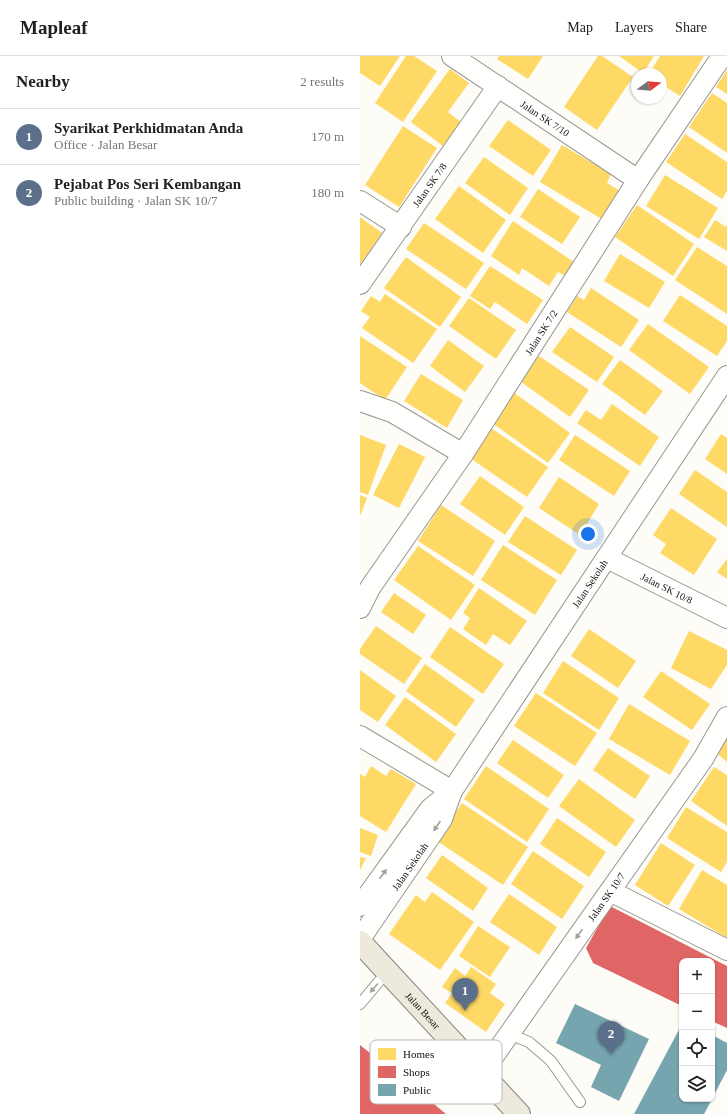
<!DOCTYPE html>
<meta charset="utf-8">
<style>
:root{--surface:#fff;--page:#f2f2f2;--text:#202124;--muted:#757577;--line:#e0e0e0;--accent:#111827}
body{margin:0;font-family:Georgia,serif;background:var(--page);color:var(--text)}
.controls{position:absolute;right:12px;bottom:12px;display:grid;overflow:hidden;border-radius:8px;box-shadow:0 1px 3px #0004}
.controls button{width:36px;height:36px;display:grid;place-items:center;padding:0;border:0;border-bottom:1px solid var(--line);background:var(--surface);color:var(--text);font:20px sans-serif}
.compass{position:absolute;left:271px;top:12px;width:36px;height:36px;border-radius:50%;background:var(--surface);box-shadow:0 1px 3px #0004;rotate:74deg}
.you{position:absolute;left:228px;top:478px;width:14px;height:14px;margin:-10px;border:3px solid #fff;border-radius:50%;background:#1a73e8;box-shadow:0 0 0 6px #1a73e833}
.badge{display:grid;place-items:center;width:26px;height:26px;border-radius:50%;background:var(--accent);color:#fff;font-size:13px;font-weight:700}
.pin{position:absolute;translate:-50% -33px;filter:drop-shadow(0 1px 2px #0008)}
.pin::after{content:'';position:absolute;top:21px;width:14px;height:12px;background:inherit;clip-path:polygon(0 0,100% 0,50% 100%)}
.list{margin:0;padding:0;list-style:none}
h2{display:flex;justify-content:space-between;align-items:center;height:52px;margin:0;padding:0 16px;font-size:17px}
h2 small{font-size:13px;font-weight:400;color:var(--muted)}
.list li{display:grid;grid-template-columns:26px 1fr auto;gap:12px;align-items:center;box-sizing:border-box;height:56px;padding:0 16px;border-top:1px solid var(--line)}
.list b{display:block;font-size:15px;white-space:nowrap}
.list p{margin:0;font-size:13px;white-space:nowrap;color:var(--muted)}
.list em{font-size:13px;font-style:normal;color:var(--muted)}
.icon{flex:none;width:22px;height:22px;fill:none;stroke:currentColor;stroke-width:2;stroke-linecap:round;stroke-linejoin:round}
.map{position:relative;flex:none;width:367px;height:1058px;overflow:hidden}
header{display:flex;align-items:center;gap:24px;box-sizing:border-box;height:56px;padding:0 20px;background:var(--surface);border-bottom:1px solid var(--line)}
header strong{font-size:19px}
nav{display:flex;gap:22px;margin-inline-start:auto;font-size:14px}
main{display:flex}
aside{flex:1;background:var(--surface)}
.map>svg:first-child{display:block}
.homes{fill:#ffd966}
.shops{fill:#e06666}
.public{fill:#76a5af}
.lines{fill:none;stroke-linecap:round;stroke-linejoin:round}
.lane-casing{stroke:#979795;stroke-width:12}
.street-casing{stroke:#979795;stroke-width:22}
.primary-casing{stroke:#858482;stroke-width:24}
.lane{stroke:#fffffe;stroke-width:10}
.street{stroke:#fffffe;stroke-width:20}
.primary{stroke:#ede9dc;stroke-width:22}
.oneway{fill:#a0a09f}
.labels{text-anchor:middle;stroke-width:4;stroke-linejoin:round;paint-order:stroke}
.street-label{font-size:10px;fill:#111;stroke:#fff}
.key{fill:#fff;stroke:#b8b8b8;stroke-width:1}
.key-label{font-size:11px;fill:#111}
</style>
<header>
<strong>Mapleaf</strong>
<nav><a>Map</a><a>Layers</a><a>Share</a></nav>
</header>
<main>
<aside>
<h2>Nearby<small>2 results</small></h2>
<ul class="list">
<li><span class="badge" style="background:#5c6f8a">1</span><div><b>Syarikat Perkhidmatan Anda</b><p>Office · Jalan Besar</p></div><em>170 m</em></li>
<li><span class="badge" style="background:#5c6f8a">2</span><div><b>Pejabat Pos Seri Kembangan</b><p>Public building · Jalan SK 10/7</p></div><em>180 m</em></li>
</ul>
</aside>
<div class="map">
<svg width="367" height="1058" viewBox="0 0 367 1058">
<rect width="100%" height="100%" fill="#fdfcf7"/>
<g class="homes">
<polygon points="0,0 40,0 20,30 0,17"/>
<polygon points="46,0 54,0 77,15 43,66 15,47"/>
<polygon points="139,0 183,0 168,23 137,3"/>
<polygon points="238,0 242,0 273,21 237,74 204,51"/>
<polygon points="259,0 294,0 283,17"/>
<polygon points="300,0 344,0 320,40 301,28 301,18 289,18"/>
<polygon points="90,13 109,27 88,56 101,66 83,90 51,66"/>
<polygon points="367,14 367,38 356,31"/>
<polygon points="352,37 367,47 367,97 329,71"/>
<polygon points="148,64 191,94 173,120 129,90"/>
<polygon points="43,70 77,92 39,151 5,129"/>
<polygon points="325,78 367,106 367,135 362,143 306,106"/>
<polygon points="202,89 251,118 247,127 262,136 245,165 180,126"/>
<polygon points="124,101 168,132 150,159 105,127"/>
<polygon points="305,119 358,152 339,183 286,150"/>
<polygon points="99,130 146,164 123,197 75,163"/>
<polygon points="178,133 220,161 202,188 160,161"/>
<polygon points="277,149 334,188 313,220 255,181"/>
<polygon points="0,161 22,177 0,209"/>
<polygon points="355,164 366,171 367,168 367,195 344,181"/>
<polygon points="153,165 214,206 205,220 198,216 189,230 162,212 159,219 131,200"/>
<polygon points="64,167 124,207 106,233 46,193"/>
<polygon points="337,191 367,210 367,258 315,224"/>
<polygon points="260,198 305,226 289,252 244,225"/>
<polygon points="46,201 101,241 80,271 24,232"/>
<polygon points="130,210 183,244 167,268 135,246 130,253 110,240"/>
<polygon points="231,232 279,264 261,291 207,256 217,240 224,244"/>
<polygon points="25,238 77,273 53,307 2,272 10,261 1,255 11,240 20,246"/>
<polygon points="320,239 367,270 367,285 357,300 303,265"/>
<polygon points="109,242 156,274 136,303 89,270"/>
<polygon points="288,268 349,311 330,338 269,294"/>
<polygon points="210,271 254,301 237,326 192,296"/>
<polygon points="0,280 47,311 25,344 0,327"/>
<polygon points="88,284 124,310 105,336 70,310"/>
<polygon points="179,300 229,334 210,361 161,326"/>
<polygon points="260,304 303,335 285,359 242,328"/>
<polygon points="61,318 103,344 87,372 44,345"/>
<polygon points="153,336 210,377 188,407 131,366"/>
<polygon points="252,348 299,381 280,410 217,367 226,354 241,364"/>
<polygon points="128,370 188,411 167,441 107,400"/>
<polygon points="361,378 367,382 367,418 345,403"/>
<polygon points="0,379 26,389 8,439 0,436"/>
<polygon points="215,379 270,415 254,440 199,404"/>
<polygon points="39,388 65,401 39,452 13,439"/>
<polygon points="335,414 367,436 367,471 319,438"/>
<polygon points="120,420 164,451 145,479 100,448"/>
<polygon points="199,421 239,448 220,479 179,452"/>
<polygon points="0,439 7,442 0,460"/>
<polygon points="81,449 135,485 113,520 58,485"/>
<polygon points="311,452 357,483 334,519 300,497 306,488 293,479"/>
<polygon points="165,460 217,494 201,519 148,486"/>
<polygon points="143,489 197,524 175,559 121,524"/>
<polygon points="58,490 115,529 91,564 34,524"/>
<polygon points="367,503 367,523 357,516"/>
<polygon points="119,532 167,565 150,589 133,578 126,589 103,573 110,562 103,557"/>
<polygon points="34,537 66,559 53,578 21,556"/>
<polygon points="16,570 62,602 44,628 0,598 0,593"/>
<polygon points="90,571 144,608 123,638 70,601"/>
<polygon points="229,573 276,605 258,632 211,600"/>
<polygon points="329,575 367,594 367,609 351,633 311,612"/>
<polygon points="203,605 259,642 239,674 183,637"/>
<polygon points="65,608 115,644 96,671 46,635"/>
<polygon points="0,614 36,640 18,666 0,654"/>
<polygon points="301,615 350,648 332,674 283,641"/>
<polygon points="176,637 237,677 215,710 154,670"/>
<polygon points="45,641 96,678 76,706 25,669"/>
<polygon points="269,648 330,685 310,719 249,683"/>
<polygon points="367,680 367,706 354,695"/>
<polygon points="153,684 204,719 188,742 137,707"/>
<polygon points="248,692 290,720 275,743 233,714"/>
<polygon points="11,710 26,720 31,713 56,728 26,776 0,760 0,718 5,721"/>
<polygon points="126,710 189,753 167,786 104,743"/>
<polygon points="354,711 367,719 367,770 331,745"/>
<polygon points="219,723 275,764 256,791 199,750"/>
<polygon points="102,747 168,791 143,829 77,785"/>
<polygon points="326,751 367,776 367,806 361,816 307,782"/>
<polygon points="197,762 246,796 229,821 180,788"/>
<polygon points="0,772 18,779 11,800 0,796"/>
<polygon points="301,787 335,809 308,850 275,829"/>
<polygon points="173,795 224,830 202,863 151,828"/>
<polygon points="82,799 128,832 113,855 66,822"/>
<polygon points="0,801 6,802 0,814"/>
<polygon points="342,814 367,829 367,882 319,853"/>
<polygon points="72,836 114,866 80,914 29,878 56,839 65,846"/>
<polygon points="149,838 197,871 179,899 130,866"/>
<polygon points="118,870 150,891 130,921 99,900"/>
<polygon points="111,911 136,928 130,937 145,948 126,976 85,947 92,937 82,931 95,912 105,920"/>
</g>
<g class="shops">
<polygon points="250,850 367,910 367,972 352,965 352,905 322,905 322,950 233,907 226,892"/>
<polygon points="0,989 69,1044 86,1058 0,1058"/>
</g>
<g class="public">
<polygon points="215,948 289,983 259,1045 231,1031 241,1009 196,987"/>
<polygon points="322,968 322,1043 352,1043 344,1058 274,1058"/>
<polygon points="352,979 367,987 367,1014 352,1043"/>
</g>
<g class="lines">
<defs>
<g id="lane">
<polyline points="0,948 27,916"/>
<polyline points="149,978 169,986 191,1005 220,1046"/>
</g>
<g id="street">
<path id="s1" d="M92,0l186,124"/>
<polyline points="0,145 41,171"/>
<path id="s2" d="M0,228l138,-198"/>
<polyline points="0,345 32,356 103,398"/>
<path id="s3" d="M247,502l120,60"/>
<path id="s4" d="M0,552l10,-20 93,-134 175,-274 84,-124"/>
<polyline points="0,680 92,735"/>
<polyline points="250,835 367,894"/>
<polyline points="0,850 70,753 92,735"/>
<path id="s5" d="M0,883l82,-120 10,-28 275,-415"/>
<path id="s6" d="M121,1018l222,-315 24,-42"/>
</g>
<g id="primary">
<path id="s7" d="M0,886l159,172"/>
</g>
</defs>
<use href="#lane" class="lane-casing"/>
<use href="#street" class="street-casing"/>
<use href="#primary" class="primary-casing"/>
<use href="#lane" class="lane"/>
<use href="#street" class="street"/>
<use href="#primary" class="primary"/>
</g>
<defs><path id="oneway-solid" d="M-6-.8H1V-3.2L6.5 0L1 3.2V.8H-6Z"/></defs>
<g class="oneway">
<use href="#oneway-solid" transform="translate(77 770) rotate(124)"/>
<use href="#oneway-solid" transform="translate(23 818) rotate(-54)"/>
<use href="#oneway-solid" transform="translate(219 878) rotate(125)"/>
<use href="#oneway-solid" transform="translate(14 932) rotate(130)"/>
</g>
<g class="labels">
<g class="street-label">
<text dy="4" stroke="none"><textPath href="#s1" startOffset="112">Jalan SK 7/10</textPath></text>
<text dy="4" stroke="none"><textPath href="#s2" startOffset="121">Jalan SK 7/8</textPath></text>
<text dy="4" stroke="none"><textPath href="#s4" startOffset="330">Jalan SK 7/2</textPath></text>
<text dy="4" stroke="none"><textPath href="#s5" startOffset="424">Jalan Sekolah</textPath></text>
<text dy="4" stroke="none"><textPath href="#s3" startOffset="67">Jalan SK 10/8</textPath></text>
<text dy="4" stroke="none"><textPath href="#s5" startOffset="88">Jalan Sekolah</textPath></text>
<text dy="4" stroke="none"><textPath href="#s6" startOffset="217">Jalan SK 10/7</textPath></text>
<text dy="4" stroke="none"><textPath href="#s7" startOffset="93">Jalan Besar</textPath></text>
</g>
</g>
<rect x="10" y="984" width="132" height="64" rx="6" class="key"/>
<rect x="18" y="992" width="18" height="12" fill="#ffd966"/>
<rect x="18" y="1010" width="18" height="12" fill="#e06666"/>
<rect x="18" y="1028" width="18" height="12" fill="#76a5af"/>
<g class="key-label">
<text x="43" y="1002">Homes</text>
<text x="43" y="1020">Shops</text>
<text x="43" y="1038">Public</text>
</g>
</svg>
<div class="controls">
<button>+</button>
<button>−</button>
<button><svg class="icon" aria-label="locate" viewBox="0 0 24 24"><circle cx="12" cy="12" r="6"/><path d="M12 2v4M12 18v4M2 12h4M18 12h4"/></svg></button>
<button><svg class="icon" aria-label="layers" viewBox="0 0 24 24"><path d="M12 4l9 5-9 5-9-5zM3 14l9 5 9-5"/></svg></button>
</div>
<svg class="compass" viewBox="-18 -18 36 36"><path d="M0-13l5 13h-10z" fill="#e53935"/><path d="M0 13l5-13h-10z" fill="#757577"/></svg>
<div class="you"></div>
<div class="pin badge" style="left:105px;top:955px;background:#5c6f8a">1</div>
<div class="pin badge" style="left:251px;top:998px;background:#5c6f8a">2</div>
</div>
</main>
